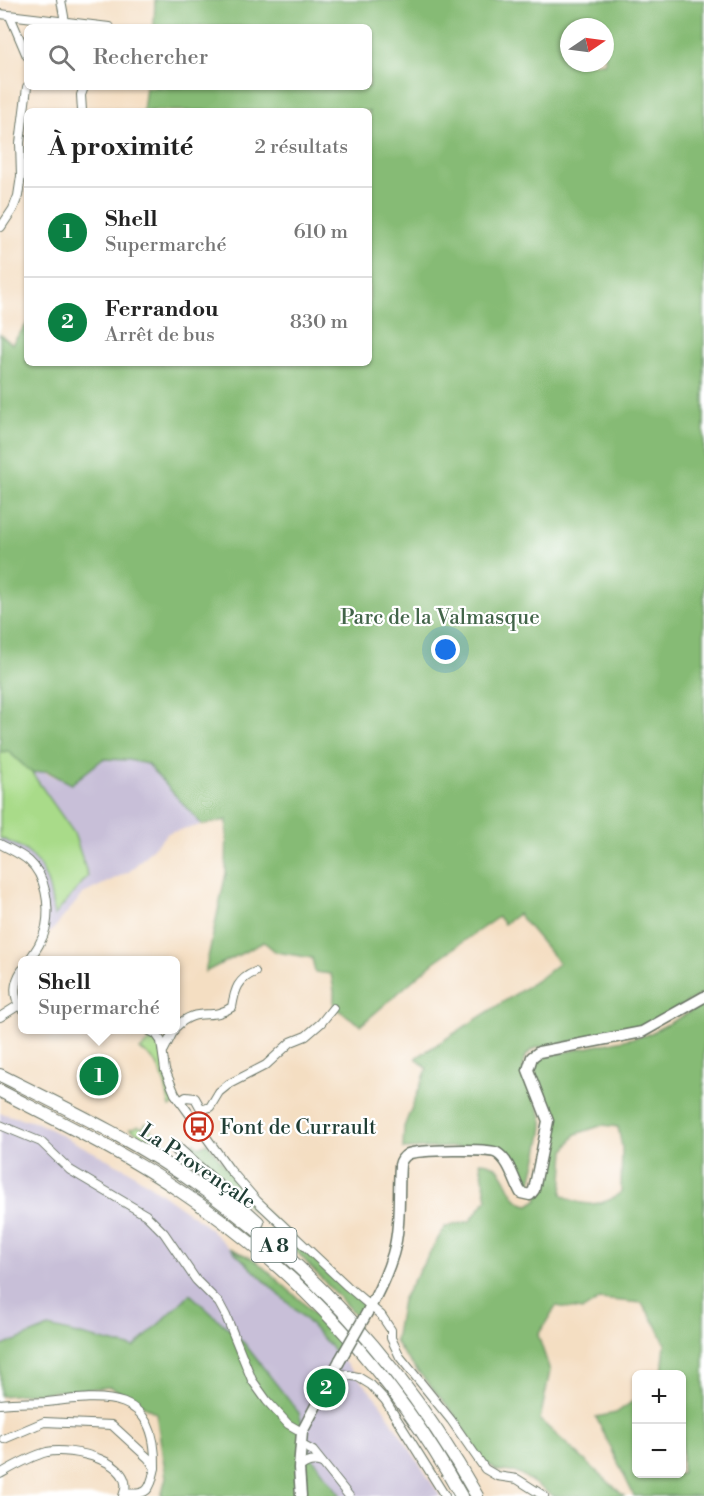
<!DOCTYPE html>
<html lang="fr">
<meta charset="utf-8">
<style>
:root{--surface:#fff;--page:#f6f6f6;--text:#222;--muted:#767676;--line:#e0e0e0;--accent:#0b8043}
body{margin:0;font-family:"Libre Bodoni",serif;background:var(--page);color:var(--text)}
.controls{position:absolute;right:18px;bottom:18px;display:grid;overflow:hidden;border-radius:9px;box-shadow:0 2px 4px #0004}
.controls button{width:54px;height:54px;display:grid;place-items:center;padding:0;border:0;border-bottom:2px solid var(--line);background:var(--surface);color:var(--text);font:30px sans-serif}
.compass{position:absolute;left:560px;top:18px;width:54px;height:54px;border-radius:50%;background:var(--surface);box-shadow:0 2px 4px #0004;rotate:77deg}
.you{position:absolute;left:446px;top:650px;width:21px;height:21px;margin:-15px;border:4px solid #fff;border-radius:50%;background:#1a73e8;box-shadow:0 0 0 9px #1a73e833}
.badge{display:grid;place-items:center;width:39px;height:39px;border-radius:50%;background:var(--accent);color:#fff;font-size:20px;font-weight:700}
.pin{position:absolute;translate:-50% -50%;border:3px solid #fff;box-shadow:0 2px 6px #0006}
.popup{position:absolute;left:18px;top:956px;width:162px;height:78px;box-sizing:border-box;display:grid;place-content:center;border-radius:9px;background:var(--surface);filter:drop-shadow(0 2px 4px #0005);font-size:20px;white-space:nowrap;color:var(--muted)}
.popup b{font-size:22px;color:var(--text)}
.popup::after{content:'';position:absolute;left:50%;top:100%;margin-left:-12px;border:12px solid transparent;border-top-color:var(--surface)}
.list{margin:0;padding:0;list-style:none}
h2{display:flex;justify-content:space-between;align-items:center;height:78px;margin:0;padding:0 24px;font-size:26px}
h2 small{font-size:20px;font-weight:400;color:var(--muted)}
.list li{display:grid;grid-template-columns:39px 1fr auto;gap:18px;align-items:center;box-sizing:border-box;height:90px;padding:0 24px;border-top:2px solid var(--line)}
.list b{display:block;font-size:22px;white-space:nowrap}
.list p{margin:0;font-size:20px;white-space:nowrap;color:var(--muted)}
.list em{font-size:20px;font-style:normal;color:var(--muted)}
.icon{flex:none;width:33px;height:33px;fill:none;stroke:currentColor;stroke-width:2;stroke-linecap:round;stroke-linejoin:round}
.map{position:relative;flex:none;width:704px;height:1496px;overflow:hidden}
.search{position:absolute;background:var(--surface);box-shadow:0 2px 4px #0004;left:24px;top:24px;width:348px;height:66px;display:flex;align-items:center;gap:15px;box-sizing:border-box;padding:0 21px;border-radius:9px;color:var(--muted);font-size:22px}
.panel{position:absolute;background:var(--surface);box-shadow:0 2px 4px #0004;left:24px;top:108px;width:348px;height:258px;border-radius:9px}
.map>svg:first-child{display:block}
.industrial{fill:#c8bfd8}
.green{fill:#a9db89;stroke:#648c5e;stroke-width:1.5}
.forest{fill:#86bb75;stroke:#527c54;stroke-width:1.5;fill-rule:evenodd}
.lines{fill:none;stroke-linecap:round;stroke-linejoin:round}
.minor-casing{stroke:#6a7566;stroke-width:10}
.major-casing{stroke:#6a7566;stroke-width:13}
.highway-casing{stroke:#6a7566;stroke-width:14}
.minor{stroke:#fff;stroke-width:8}
.major{stroke:#fff;stroke-width:10}
.highway{stroke:#fff;stroke-width:12}
.major-bridge-casing{stroke:#6a7566;stroke-width:13;stroke-linecap:butt}
.major-bridge{stroke:#fff;stroke-width:10}
.labels{text-anchor:middle;stroke-width:4.5;stroke-linejoin:round;paint-order:stroke}
.shield{fill:#fff;stroke:#627771;stroke-width:1.5}
.shield-label{font-size:20px;font-weight:bold;fill:#1f3d34}
.park-label{font-size:21px;fill:#426449;stroke:#fff}
.poi-label{font-size:21px;fill:#1f3d34;stroke:#fff;text-anchor:start}
.street-label{font-size:21px;fill:#1f3d34;stroke:#fff}
</style>
<div class="map">
<svg width="704" height="1496" viewBox="0 0 704 1496">
<rect width="100%" height="100%" fill="#fff"/>
<filter id="ink" filterUnits="userSpaceOnUse"><feTurbulence type="fractalNoise" baseFrequency=".0167" numOctaves="2"/><feDisplacementMap in="SourceGraphic" scale="12" xChannelSelector="R" yChannelSelector="G"/><feConvolveMatrix kernelMatrix="1 2 1 2 8 2 1 2 1" color-interpolation-filters="sRGB"/></filter>
<filter id="wash" filterUnits="userSpaceOnUse"><feTurbulence type="fractalNoise" baseFrequency=".008" numOctaves="4" result="noise"/><feDisplacementMap in="SourceGraphic" scale="24" xChannelSelector="R" yChannelSelector="G"/><feGaussianBlur stdDeviation="1.35" result="paint"/><feColorMatrix in="noise" values="0 0 0 0 0 0 0 0 0 0 0 0 0 0 0 0 0 1.4 0 .05"/><feComposite in="paint" operator="in"/></filter>
<g filter="url(#wash)">
<rect width="100%" height="100%" fill="#f4dec2"/>
<g class="industrial">
<polygon points="0,752 71,784 103,759 129,760 147,764 202,825 168,833 130,871 83,894 50,933 42,925 43,900 33,875 16,857 0,849"/>
<polygon points="0,1113 38,1123 128,1170 202,1222 306,1320 377,1398 440,1496 341,1496 311,1456 299,1413 134,1348 49,1327 0,1347"/>
</g>
<g class="green">
<path d="M8,751l24,22 42,60 14,43 -34,40c-3,-24 -7,-49 -28,-65 -7,-6 -18,-9 -26,-13v-86z"/>
<path d="M138,1030l11,2 8,6 20,65 -7,4c-5,-21 -8,-48 -30,-57l12,-11 -7,-7z"/>
<polygon points="146,1123 161,1142 180,1156 215,1189 139,1138 141,1135 130,1129 139,1126 142,1128"/>
</g>
<g class="forest">
<path d="M155,0h549v993l-63,35 -105,20c-32,15 5,52 7,74 1,11 -10,51 -13,64l-2,2 -4,-1 -15,-31 -18,-10 -88,3 1,-22 23,-58 -11,-11 123,-79 20,-16 -41,-49 -14,10 -6,-7 -64,45 -73,63 -27,-18v-16l-3,-17 -16,-2 -3,-14 -36,-6 -12,-10 -59,30 21,-99 1,-53 -25,5 -55,-61 -18,-4 -26,-1 -32,25 -24,-13 -15,2 -24,-22 -8,1v-418l12,10 15,-20v39h342v-252h-226l3,-24h223v-60h-215zM569,27h36v36h-36z"/>
<path d="M704,1003v493h-70l-38,-79 20,-4 20,-14v75h46v-100h-20l3,-30 -8,-18 -15,-23 -42,-4 -17,11 -27,-4 -18,29 12,36 -10,49 84,76h-71l-34,-23 -23,-3 -13,-9 -29,-47 -50,-59 -9,-14 7,-41 43,-73 25,-6 17,-22 -7,-37c32,0 24,41 49,43l8,-5c5,-21 18,-58 16,-78 -2,-21 -24,-41 -16,-62l10,-4 100,-21 34,-18zM603,1125l15,2 4,20 -1,45c-17,16 -43,15 -59,2l3,-44 11,-16z"/>
<polygon points="194,1142 199,1147 207,1143 248,1195 365,1306 358,1318 283,1237 180,1148"/>
<polygon points="230,1248 255,1260 301,1301 344,1343 338,1355 306,1320"/>
<polygon points="190,1294 244,1343 299,1413 311,1456 341,1496 161,1496 166,1477 156,1413 111,1387 0,1396 0,1347 49,1327 134,1348"/>
</g>
</g>
<g filter="url(#ink)">
<g class="lines">
<defs>
<g id="minor">
<polyline points="61,0 65,22"/>
<polyline points="0,14 109,27"/>
<polyline points="10,16 27,56"/>
<polyline points="82,111 81,95 84,87"/>
<polyline points="1,227 13,209 18,196 21,176 20,143 27,87"/>
<path d="M0,844c9,5 21,10 29,17 17,15 21,45 17,66 -3,13 -10,23 -17,33"/>
<path d="M22,970c-8,12 -10,27 0,39"/>
<polyline points="0,1017 19,1005"/>
<path d="M176,1027c22,-22 34,-5 56,-20 3,-18 6,-28 23,-35"/>
<polyline points="148,1030 156,1034 161,1041 165,1070 175,1094 230,1170 257,1201 347,1286 381,1315 391,1330 391,1338 400,1357 451,1420 485,1469 497,1476 517,1479 544,1496"/>
<polyline points="164,1050 174,1030"/>
<polyline points="180,1101 186,1097 195,1098 200,1107 204,1109 210,1107 219,1092 229,1084 266,1065 291,1042 306,1036 321,1023 333,1008"/>
<polyline points="0,1125 41,1142 70,1170 146,1215 164,1233 196,1280 219,1303 226,1316 252,1380 267,1401 288,1424 302,1432"/>
<polyline points="335,1370 342,1374 358,1377 371,1385 385,1400 445,1496"/>
<path d="M0,1404c16,-2 31,-1 47,-2 58,-7 110,-13 108,65"/>
<path d="M4,1439l40,-17 68,3 36,33 7,10c-5,20 -5,28 -30,25"/>
<polyline points="300,1444 313,1451 349,1496"/>
<path d="M299,1468c8,-7 14,-8 23,-5"/>
<path d="M0,1474c14,-8 31,-18 47,-22 23,-5 92,9 76,44"/>
</g>
<g id="major">
<path d="M368,1311c10,-18 19,-37 25,-57 8,-28 5,-60 7,-89 1,-5 3,-8 8,-11 9,-4 81,-6 89,-1 13,8 17,28 24,40l9,2 4,-5 14,-69 -20,-51 4,-13 7,-5 103,-20 62,-35"/>
<polyline points="301,1496 299,1468 302,1432 340,1360"/>
</g>
<g id="highway">
<path d="M0,1075c68,34 137,67 199,111 115,81 209,187 278,310"/>
<path d="M0,1091c62,32 125,62 183,102 114,76 212,183 278,303"/>
<polyline points="177,1149 258,1222"/>
</g>
</defs>
<use href="#minor" class="minor-casing"/>
<use href="#major" class="major-casing"/>
<use href="#highway" class="highway-casing"/>
<use href="#minor" class="minor"/>
<use href="#major" class="major"/>
<use href="#highway" class="highway"/>
<defs>
<polyline id="major-bridge" points="340,1360 368,1311"/>
</defs>
<use href="#major-bridge" class="major-bridge-casing"/>
<use href="#major-bridge" class="major-bridge"/>
</g>
</g>
<defs>
<symbol id="bus-ring" viewBox="-11 -11 22 22"><circle r="9.5" fill="#fff" stroke="#c8321e" stroke-width="1.5"/><path d="M-5-6H5V4H4V6H2V4H-2V6H-4V4H-5ZM-3.5-4V0h7V-4ZM-3.5 1.2v1.5H-2V1.2ZM2 1.2v1.5H3.5V1.2Z" fill="#c8321e"/></symbol>
</defs>
<g fill-rule="evenodd">
<use href="#bus-ring" x="182" y="1110" width="33" height="33"/>
</g>
<g class="labels">
<rect class="shield" x="251.5" y="1228" width="45" height="34" rx="4.5"/>
<g class="shield-label">
<text x="274" y="1252">A 8</text>
</g>
<g class="park-label">
<text x="440" y="624">Parc de la Valmasque</text>
</g>
<g class="poi-label">
<text x="220" y="1134">Font de Currault</text>
</g>
<g class="street-label">
<text transform="translate(198 1166) rotate(34)" y="7">La Provençale</text>
</g>
</g>
</svg>
<div class="controls">
<button>+</button>
<button>−</button>
</div>
<svg class="compass" viewBox="-18 -18 36 36"><path d="M0-13l5 13h-10z" fill="#e53935"/><path d="M0 13l5-13h-10z" fill="#767676"/></svg>
<div class="you"></div>
<div class="pin badge" style="left:99px;top:1076px">1</div>
<div class="popup"><b>Shell</b>Supermarché</div>
<div class="pin badge" style="left:326px;top:1388px">2</div>
<div class="search"><svg class="icon" aria-label="search" viewBox="0 0 24 24"><circle cx="10" cy="10" r="6"/><path d="M15 15l6 6"/></svg>Rechercher</div>
<section class="panel">
<h2>À proximité<small>2 résultats</small></h2>
<ul class="list">
<li><span class="badge">1</span><div><b>Shell</b><p>Supermarché</p></div><em>610 m</em></li>
<li><span class="badge">2</span><div><b>Ferrandou</b><p>Arrêt de bus</p></div><em>830 m</em></li>
</ul>
</section>
</div>
